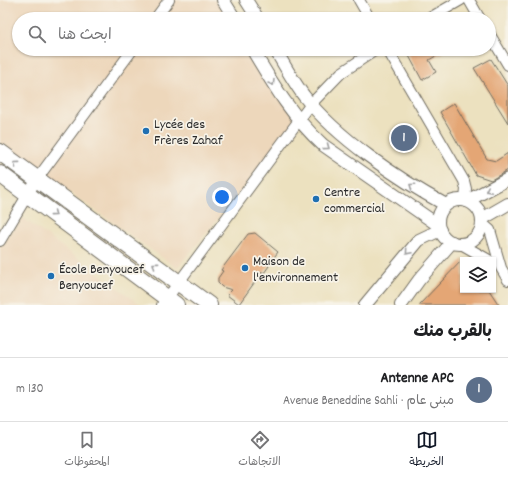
<!DOCTYPE html>
<html lang="ar">
<meta charset="utf-8">
<style>
:root{--surface:#fff;--page:#f2f2f2;--text:#202124;--muted:#757577;--line:#e0e0e0;--accent:#111827}
body{margin:0;font-family:Dekko,"Playpen Sans Arabic",sans-serif;background:var(--page);color:var(--text);direction:rtl}
.controls{position:absolute;right:12px;bottom:12px;display:grid;overflow:hidden;border-radius:0px;box-shadow:0 1px 3px #0004}
.controls button{width:36px;height:36px;display:grid;place-items:center;padding:0;border:0;border-bottom:1px solid var(--line);background:var(--surface);color:var(--text);font:20px sans-serif}
.you{position:absolute;left:222px;top:197px;width:14px;height:14px;margin:-10px;border:3px solid #fff;border-radius:50%;background:#1a73e8;box-shadow:0 0 0 6px #1a73e833}
.badge{display:grid;place-items:center;width:26px;height:26px;border-radius:50%;background:var(--accent);color:#fff;font-size:13px;font-weight:700}
.pin{position:absolute;translate:-50% -50%;border:2px solid #fff;box-shadow:0 1px 4px #0006}
.list{margin:0;padding:0;list-style:none}
h2{display:flex;justify-content:space-between;align-items:center;height:52px;margin:0;padding:0 16px;font-size:17px}
h2 small{font-size:13px;font-weight:400;color:var(--muted)}
.list li{display:grid;grid-template-columns:26px 1fr auto;gap:12px;align-items:center;box-sizing:border-box;height:64px;padding:0 16px;border-top:1px solid var(--line)}
.list b{display:block;font-size:15px;white-space:nowrap}
.list p{margin:0;font-size:13px;white-space:nowrap;color:var(--muted)}
.list em{font-size:13px;font-style:normal;color:var(--muted)}
.icon{flex:none;width:22px;height:22px;fill:none;stroke:currentColor;stroke-width:2;stroke-linecap:round;stroke-linejoin:round}
.map{position:relative;flex:none;width:508px;height:305px;overflow:hidden;direction:ltr}
.search{position:absolute;background:var(--surface);box-shadow:0 1px 3px #0004;left:12px;right:12px;top:12px;height:44px;display:flex;align-items:center;gap:10px;box-sizing:border-box;padding:0 14px;border-radius:22px;color:var(--muted);font-size:15px}
.sheet{height:116px;background:var(--surface)}
nav{display:flex;justify-content:space-around;align-items:center;box-sizing:border-box;height:56px;border-top:1px solid var(--line);background:var(--surface);font-size:11px;color:var(--muted)}
nav a{display:grid;justify-items:center;gap:2px}
nav .on{color:var(--accent)}
.map>svg:first-child{display:block}
.built{fill:#edd7bb}
.building{fill:#e4a674}
.lines{fill:none;stroke-linecap:round;stroke-linejoin:round}
.minor-casing{stroke:#6f6b5f;stroke-width:12}
.tertiary-casing{stroke:#6f6b5f;stroke-width:14}
.primary-casing{stroke:#6f6b5f;stroke-width:18}
.minor{stroke:#fff;stroke-width:10}
.tertiary{stroke:#fff;stroke-width:12}
.primary{stroke:#fff;stroke-width:16}
.oneway{stroke:#a0a0a0}
.poi-dot{fill:#1f6fb2;stroke:#f7f3e8;stroke-width:1.5}
.labels{text-anchor:middle;stroke-width:3.5;stroke-linejoin:round;paint-order:stroke}
.poi-label{font-size:14px;fill:#2b2b2b;stroke:#f7f3e8;text-anchor:start}
</style>
<div class="map">
<svg width="508" height="305" viewBox="0 0 508 305">
<rect width="100%" height="100%" fill="#f7f3e8"/>
<filter id="ink" filterUnits="userSpaceOnUse"><feTurbulence type="fractalNoise" baseFrequency=".025" numOctaves="2"/><feDisplacementMap in="SourceGraphic" scale="8" xChannelSelector="R" yChannelSelector="G"/><feConvolveMatrix kernelMatrix="1 2 1 2 8 2 1 2 1" color-interpolation-filters="sRGB"/></filter>
<filter id="wash" filterUnits="userSpaceOnUse"><feTurbulence type="fractalNoise" baseFrequency=".012" numOctaves="4" result="noise"/><feDisplacementMap in="SourceGraphic" scale="16" xChannelSelector="R" yChannelSelector="G"/><feGaussianBlur stdDeviation="0.9" result="paint"/><feColorMatrix in="noise" values="0 0 0 0 0 0 0 0 0 0 0 0 0 0 0 0 0 1.4 0 .05"/><feComposite in="paint" operator="in"/></filter>
<g filter="url(#wash)">
<rect width="100%" height="100%" fill="#ece1bf"/>
<g class="built">
<polygon points="0,0 226,0 238,19 19,19 19,49 257,49 301,120 177,268 0,143"/>
<polygon points="23,218 141,305 0,305 0,247"/>
</g>
<g id="blocks">
<g class="building">
<polygon points="417,49 448,49 429,60 436,72 422,80 408,54"/>
<polygon points="491,59 508,86 508,123 474,68"/>
<polygon points="454,103 487,159 496,161 508,153 508,170 491,180 476,175 440,112"/>
<polygon points="255,233 278,252 268,265 269,266 264,273 262,272 239,304 227,295 232,290 222,287 218,283 218,278 223,271 221,270 248,234"/>
<polygon points="463,259 463,290 489,290 499,305 419,305"/>
</g>
</g>
</g>
<g filter="url(#ink)">
<use href="#blocks" fill-opacity="0" stroke="#6f6b5f" stroke-width="1"/>
<g class="lines">
<defs>
<g id="minor">
<polyline points="359,0 370,19"/>
<polyline points="469,0 480,19"/>
<polyline points="155,19 169,0"/>
<polyline points="428,19 461,0"/>
<polyline points="489,33 508,65"/>
<polyline points="387,49 464,181 466,189 465,200"/>
<polyline points="482,223 490,230 501,268 508,280"/>
<polyline points="0,241 37,179 133,49"/>
<polyline points="461,244 489,260"/>
<polyline points="162,305 311,104 341,73 377,49"/>
</g>
<g id="tertiary">
<polyline points="223,0 235,19"/>
<polyline points="246,0 258,19"/>
<path d="M252,49c21,35 40,68 71,96l115,80"/>
<path d="M275,49c9,16 18,32 29,47 33,42 94,83 142,109"/>
<circle cx="460" cy="222" r="22"/>
<polyline points="467,201 508,179"/>
<polyline points="482,219 508,204"/>
<polyline points="365,305 419,240 440,230"/>
<polyline points="401,305 419,280 452,242"/>
</g>
<g id="primary">
<polyline points="0,152 209,305"/>
<polyline points="0,174 176,305"/>
</g>
</defs>
<use href="#minor" class="minor-casing"/>
<use href="#tertiary" class="tertiary-casing"/>
<use href="#primary" class="primary-casing"/>
<use href="#minor" class="minor"/>
<use href="#tertiary" class="tertiary"/>
<use href="#primary" class="primary"/>
</g>
<defs><path id="oneway-chevron" d="M-2-3.5L2.5 0L-2 3.5" fill="none" stroke-width="1.6" stroke-linecap="round" stroke-linejoin="round"/></defs>
<g class="oneway">
<use href="#oneway-chevron" transform="translate(272 83) rotate(59)"/>
<use href="#oneway-chevron" transform="translate(327 147) rotate(36)"/>
<use href="#oneway-chevron" transform="translate(16 164) rotate(-144)"/>
<use href="#oneway-chevron" transform="translate(412 186) rotate(-145)"/>
<use href="#oneway-chevron" transform="translate(488 190) rotate(153)"/>
<use href="#oneway-chevron" transform="translate(54 214) rotate(37)"/>
<use href="#oneway-chevron" transform="translate(408 252) rotate(131)"/>
<use href="#oneway-chevron" transform="translate(155 265) rotate(-144)"/>
</g>
</g>
<g class="poi-dot">
<circle cx="146" cy="131" r="4"/>
<circle cx="316" cy="199" r="4"/>
<circle cx="245" cy="268" r="4"/>
<circle cx="51" cy="276" r="4"/>
</g>
<g class="labels">
<g class="poi-label">
<text x="154" y="128">Lycée des<tspan x="154" dy="16">Frères Zahaf</tspan></text>
<text x="324" y="196">Centre<tspan x="324" dy="16">commercial</tspan></text>
<text x="253" y="265">Maison de<tspan x="253" dy="16">l'environnement</tspan></text>
<text x="59" y="273">École Benyoucef<tspan x="59" dy="16">Benyoucef</tspan></text>
</g>
</g>
</svg>
<div class="controls">
<button><svg class="icon" aria-label="layers" viewBox="0 0 24 24"><path d="M12 4l9 5-9 5-9-5zM3 14l9 5 9-5"/></svg></button>
</div>
<div class="you"></div>
<div class="pin badge" style="left:404px;top:138px;background:#5c6f8a">1</div>
<div class="search"><svg class="icon" aria-label="search" viewBox="0 0 24 24"><circle cx="10" cy="10" r="6"/><path d="M15 15l6 6"/></svg>ابحث هنا</div>
</div>
<section class="sheet">
<h2>بالقرب منك<small></small></h2>
<ul class="list">
<li><span class="badge" style="background:#5c6f8a">1</span><div><b>Antenne APC</b><p>مبنى عام · Avenue Beneddine Sahli</p></div><em>130 m</em></li>
</ul>
</section>
<nav>
<a class="on"><svg class="icon" aria-label="map" viewBox="0 0 24 24"><path d="M3 6l6-2 6 2 6-2v14l-6 2-6-2-6 2zM9 4v14M15 6v14"/></svg>الخريطة</a>
<a><svg class="icon" aria-label="directions" viewBox="0 0 24 24"><path d="M12 3l9 9-9 9-9-9zM9 14v-3h6M13 9l2 2-2 2"/></svg>الاتجاهات</a>
<a><svg class="icon" aria-label="saved" viewBox="0 0 24 24"><path d="M7 4h10v16l-5-4-5 4z"/></svg>المحفوظات</a>
</nav>
